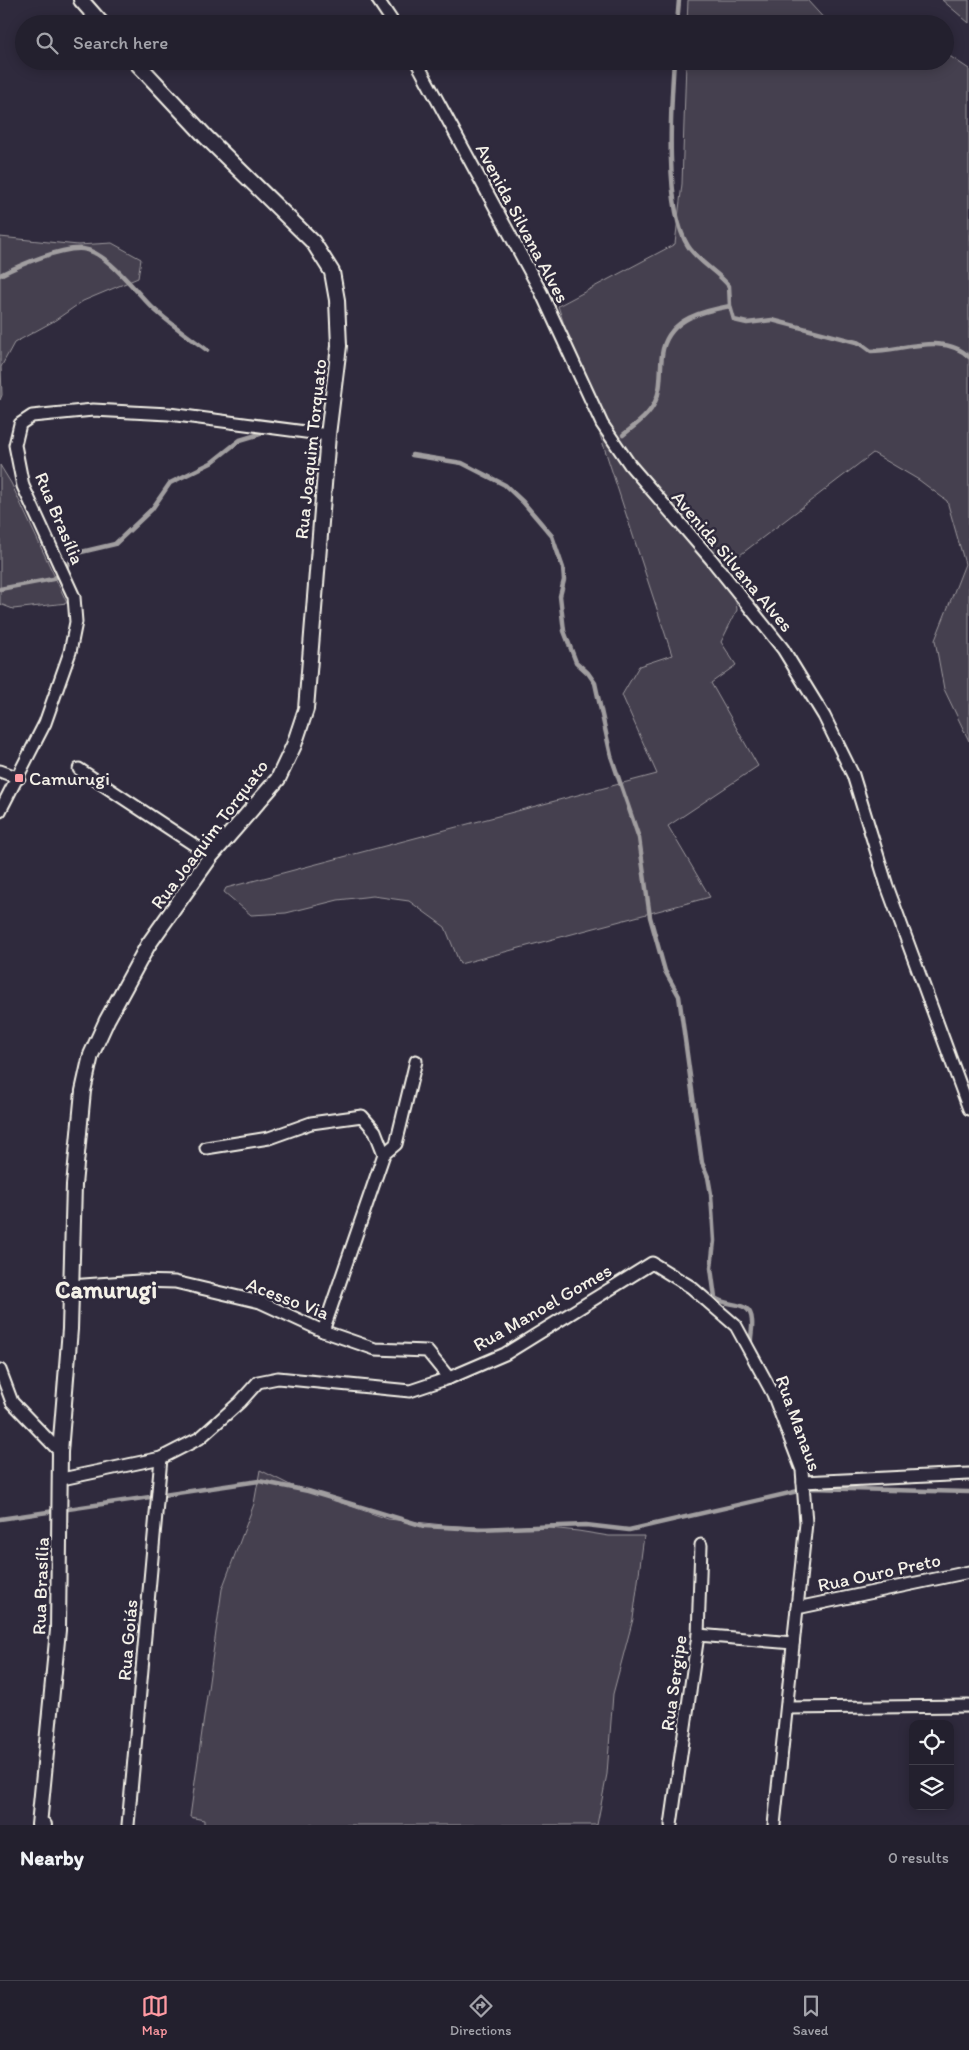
<!DOCTYPE html>
<meta charset="utf-8">
<style>
:root{--surface:#23202e;--page:#2f2d3a;--text:#f1f3f6;--muted:#a3a3aa;--line:#403e4a;--accent:#ff9aa2}
body{margin:0;font-family:Itim,sans-serif;background:var(--page);color:var(--text)}
.controls{position:absolute;right:15px;bottom:15px;display:grid;overflow:hidden;border-radius:10px;box-shadow:0 2px 12px #0003}
.controls button{width:45px;height:45px;display:grid;place-items:center;padding:0;border:0;border-bottom:1px solid var(--line);background:var(--surface);color:var(--text);font:25px sans-serif}
.list{margin:0;padding:0;list-style:none}
h2{display:flex;justify-content:space-between;align-items:center;height:65px;margin:0;padding:0 20px;font-size:21px}
h2 small{font-size:16px;font-weight:400;color:var(--muted)}
.icon{flex:none;width:28px;height:28px;fill:none;stroke:currentColor;stroke-width:2;stroke-linecap:round;stroke-linejoin:round}
.map{position:relative;flex:none;width:969px;height:1825px;overflow:hidden}
.search{position:absolute;background:var(--surface);box-shadow:0 2px 12px #0003;left:15px;right:15px;top:15px;height:55px;display:flex;align-items:center;gap:12px;box-sizing:border-box;padding:0 18px;border-radius:28px;color:var(--muted);font-size:19px}
.sheet{height:155px;background:var(--surface)}
nav{display:flex;justify-content:space-around;align-items:center;box-sizing:border-box;height:70px;border-top:1px solid var(--line);background:var(--surface);font-size:14px;color:var(--muted)}
nav a{display:grid;justify-items:center;gap:2px}
nav .on{color:var(--accent)}
.map>svg:first-child{display:block}
.green{fill:#454050;stroke:#9c989c}
.lines{fill:none;stroke-linecap:round;stroke-linejoin:round}
.stream{stroke:#a19ea0;stroke-width:4.5}
.minor-casing{stroke:#f4f1e8;stroke-width:15}
.tertiary-casing{stroke:#f4f1e8;stroke-width:18}
.minor{stroke:#2f2a3d;stroke-width:11}
.tertiary{stroke:#2f2a3d;stroke-width:14}
.poi-dot{fill:#ff9aa2;stroke:#2f2a3d;stroke-width:2}
.labels{text-anchor:middle;stroke-width:5;stroke-linejoin:round;paint-order:stroke}
.street-label{font-size:19px;fill:#f4f1e8;stroke:#2f2a3d}
.poi-label{font-size:19px;fill:#f4f1e8;stroke:#2f2a3d;text-anchor:start}
.district-label{font-size:24px;font-weight:bold;fill:#f4f1e8;stroke:#2f2a3d}
</style>
<div class="map">
<svg width="969" height="1825" viewBox="0 0 969 1825">
<rect width="100%" height="100%" fill="#2f2a3d"/>
<filter id="ink" filterUnits="userSpaceOnUse"><feTurbulence type="fractalNoise" baseFrequency=".02" numOctaves="2"/><feDisplacementMap in="SourceGraphic" scale="10" xChannelSelector="R" yChannelSelector="G"/><feConvolveMatrix kernelMatrix="1 2 1 2 8 2 1 2 1" color-interpolation-filters="sRGB"/></filter>
<g filter="url(#ink)">
<g class="green">
<polygon points="688,0 807,0 829,24 687,24"/>
<polygon points="942,0 969,0 969,23"/>
<polygon points="945,53 969,69 969,741 944,689 935,640 965,564 947,501 919,480 873,453 723,568 736,601 737,610 721,642 736,665 711,683 758,766 668,826 710,897 460,964 445,927 409,901 373,896 338,900 286,913 251,915 224,892 226,888 657,774 622,695 639,666 672,655 558,306 675,244 682,184 686,61 945,61"/>
<polygon points="0,237 78,245 112,243 141,259 138,278 83,301 54,321 14,343 1,367 2,395 0,400"/>
<polygon points="0,465 11,483 67,603 13,609 0,604"/>
<polygon points="260,1470 290,1485 388,1519 443,1525 495,1528 530,1526 578,1531 609,1536 644,1536 633,1619 613,1694 607,1774 597,1825 204,1825 204,1820 190,1817 222,1589 254,1504"/>
</g>
<g class="lines">
<g class="stream">
<polyline points="677,24 679,0"/>
<path d="M674,61c-3,44 -10,148 14,185 10,16 29,25 41,40l1,20 4,14 13,3 25,-3 88,23 11,8c30,0 74,-19 98,6"/>
<path d="M0,275c20,-10 61,-28 83,-26 25,3 54,45 72,61 17,15 34,27 52,40"/>
<path d="M623,435c11,-9 26,-19 32,-33 8,-16 4,-35 8,-53 8,-31 40,-38 67,-43"/>
<path d="M412,455l50,8 43,22 18,17 29,34 11,32 1,12 -4,16 4,35 12,31 12,11 7,10 16,73 28,82 11,79 15,54 14,25 23,167 6,14 3,17 3,47 -3,27 4,30c13,10 36,1 37,23 1,8 -2,16 -1,24"/>
<polyline points="0,589 53,579 62,573 77,553 115,544 152,509 170,483 211,463 240,440 260,434"/>
<polyline points="784,1409 795,1428 804,1460"/>
<polyline points="0,1519 259,1481 308,1491 424,1526 479,1529 586,1525 629,1530 811,1488 969,1492"/>
</g>
<defs>
<g id="minor">
<polyline points="378,0 394,24"/>
<polyline points="416,61 541,292 602,424 630,465 711,559 783,649 824,716 853,775 887,886 969,1109"/>
<polyline points="79,769 211,856"/>
<polyline points="0,771 19,778"/>
<polyline points="0,811 45,723 70,652 76,622 74,597 23,486 15,445 20,424 32,416 93,410 169,414 328,435"/>
<polyline points="206,1148 269,1138 311,1123 362,1116 375,1131 384,1154"/>
<polyline points="70,1286 139,1281 175,1282 260,1302 323,1331 375,1349 427,1351 449,1378"/>
<polyline points="323,1331 384,1154 396,1144 416,1061"/>
<polyline points="0,1370 12,1402 60,1452"/>
<polyline points="62,1479 161,1458 200,1438 240,1402 258,1382 278,1378 410,1391 449,1378 505,1354 652,1263 691,1287 736,1326 773,1394 802,1470 806,1523 774,1825"/>
<polyline points="803,1482 969,1474"/>
<polyline points="797,1608 969,1572"/>
<polyline points="698,1635 793,1643"/>
<polyline points="787,1708 969,1706"/>
<polyline points="128,1825 161,1458"/>
<polyline points="671,1825 698,1635 701,1545"/>
</g>
<g id="tertiary">
<polyline points="81,0 102,24"/>
<polyline points="44,1825 39,1825 58,1630 60,1452 70,1329 74,1185 83,1091 91,1055 107,1020 148,945 211,856 278,779 294,745 306,709 328,435 339,346 337,300 332,272 313,242 206,137 135,61"/>
</g>
</defs>
<use href="#minor" class="minor-casing"/>
<use href="#tertiary" class="tertiary-casing"/>
<use href="#minor" class="minor"/>
<use href="#tertiary" class="tertiary"/>
</g>
</g>
<rect class="poi-dot" x="14" y="773" width="10" height="10" rx="2.5"/>
<g class="labels">
<g class="street-label">
<text transform="translate(523 223) rotate(62)" y="7">Avenida Silvana Alves</text>
<text transform="translate(310 449) rotate(-84)" y="7">Rua Joaquim Torquato</text>
<text transform="translate(60 518) rotate(67)" y="7">Rua Brasília</text>
<text transform="translate(733 561) rotate(50)" y="7">Avenida Silvana Alves</text>
<text transform="translate(209 834) rotate(-53)" y="7">Rua Joaquim Torquato</text>
<text transform="translate(288 1298) rotate(21)" y="7">Acesso Via</text>
<text transform="translate(542 1307) rotate(-30)" y="7">Rua Manoel Gomes</text>
<text transform="translate(799 1423) rotate(70)" y="7">Rua Manaus</text>
<text transform="translate(879 1572) rotate(-12)" y="7">Rua Ouro Preto</text>
<text transform="translate(40 1586) rotate(-88)" y="7">Rua Brasília</text>
<text transform="translate(127 1640) rotate(-85)" y="7">Rua Goiás</text>
<text transform="translate(673 1683) rotate(-82)" y="7">Rua Sergipe</text>
</g>
<g class="poi-label">
<text x="29" y="785">Camurugi</text>
</g>
<g class="district-label">
<text x="106" y="1298">Camurugi</text>
</g>
</g>
</svg>
<div class="controls">
<button><svg class="icon" aria-label="locate" viewBox="0 0 24 24"><circle cx="12" cy="12" r="6"/><path d="M12 2v4M12 18v4M2 12h4M18 12h4"/></svg></button>
<button><svg class="icon" aria-label="layers" viewBox="0 0 24 24"><path d="M12 4l9 5-9 5-9-5zM3 14l9 5 9-5"/></svg></button>
</div>
<div class="search"><svg class="icon" aria-label="search" viewBox="0 0 24 24"><circle cx="10" cy="10" r="6"/><path d="M15 15l6 6"/></svg>Search here</div>
</div>
<section class="sheet">
<h2>Nearby<small>0 results</small></h2>
<ul class="list">
</ul>
</section>
<nav>
<a class="on"><svg class="icon" aria-label="map" viewBox="0 0 24 24"><path d="M3 6l6-2 6 2 6-2v14l-6 2-6-2-6 2zM9 4v14M15 6v14"/></svg>Map</a>
<a><svg class="icon" aria-label="directions" viewBox="0 0 24 24"><path d="M12 3l9 9-9 9-9-9zM9 14v-3h6M13 9l2 2-2 2"/></svg>Directions</a>
<a><svg class="icon" aria-label="saved" viewBox="0 0 24 24"><path d="M7 4h10v16l-5-4-5 4z"/></svg>Saved</a>
</nav>
